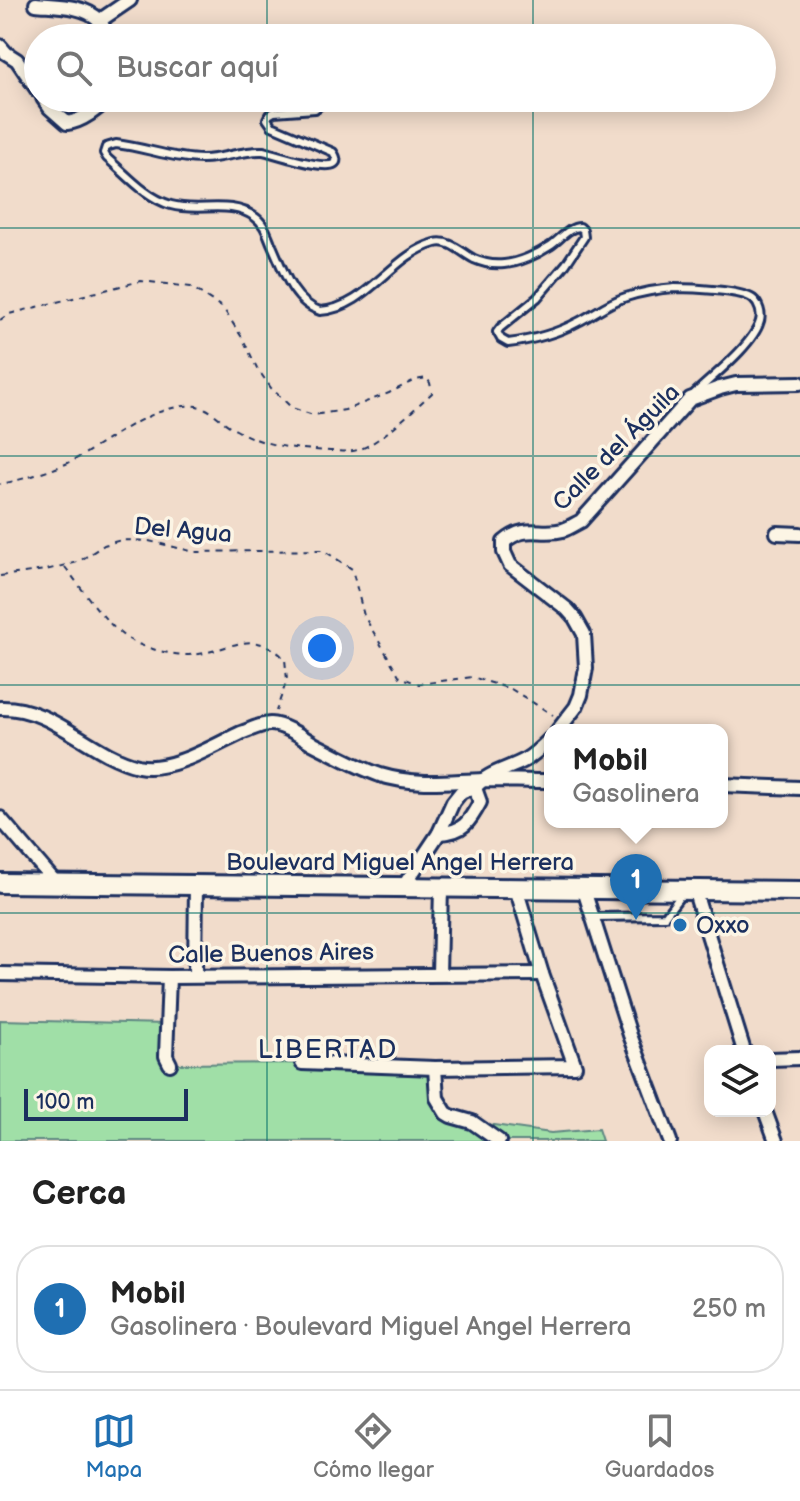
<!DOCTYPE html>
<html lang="es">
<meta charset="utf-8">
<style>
:root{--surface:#fff;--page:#f6f6f6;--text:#222;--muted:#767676;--line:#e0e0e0;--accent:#1f6fb2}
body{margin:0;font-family:"Balsamiq Sans",sans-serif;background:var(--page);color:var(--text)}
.controls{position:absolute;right:24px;bottom:24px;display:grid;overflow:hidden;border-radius:16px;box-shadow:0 4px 20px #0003}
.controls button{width:72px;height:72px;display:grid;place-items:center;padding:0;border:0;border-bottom:2px solid var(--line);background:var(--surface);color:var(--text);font:40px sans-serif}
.scale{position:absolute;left:24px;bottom:20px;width:164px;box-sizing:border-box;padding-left:8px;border:4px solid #1b2f5e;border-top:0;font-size:22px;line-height:28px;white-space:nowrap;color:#1b2f5e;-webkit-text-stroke:6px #fcf5e5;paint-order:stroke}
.you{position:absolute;left:322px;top:648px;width:28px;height:28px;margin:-20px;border:6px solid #fff;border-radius:50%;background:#1a73e8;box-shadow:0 0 0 12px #1a73e833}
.badge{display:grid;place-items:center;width:52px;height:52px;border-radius:50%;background:var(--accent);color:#fff;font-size:26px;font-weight:700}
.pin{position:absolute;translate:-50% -66px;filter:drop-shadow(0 2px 4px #0008)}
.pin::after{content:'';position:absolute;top:42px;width:28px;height:24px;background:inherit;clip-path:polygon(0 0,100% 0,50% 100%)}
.popup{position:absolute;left:544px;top:724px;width:184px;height:104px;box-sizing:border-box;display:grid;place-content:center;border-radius:16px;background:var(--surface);filter:drop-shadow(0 2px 6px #0005);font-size:26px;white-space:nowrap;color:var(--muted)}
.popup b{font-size:30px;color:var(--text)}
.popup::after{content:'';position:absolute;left:50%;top:100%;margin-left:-16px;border:16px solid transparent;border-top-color:var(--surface)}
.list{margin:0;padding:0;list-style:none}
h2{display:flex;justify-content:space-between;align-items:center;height:104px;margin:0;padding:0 32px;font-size:34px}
h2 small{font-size:26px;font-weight:400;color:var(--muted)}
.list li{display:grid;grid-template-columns:52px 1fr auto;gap:24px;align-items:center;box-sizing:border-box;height:128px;margin:0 16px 16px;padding:0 16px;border:2px solid var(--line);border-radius:32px}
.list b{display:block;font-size:30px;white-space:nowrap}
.list p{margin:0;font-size:26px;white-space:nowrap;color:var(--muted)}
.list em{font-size:26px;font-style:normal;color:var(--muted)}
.icon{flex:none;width:44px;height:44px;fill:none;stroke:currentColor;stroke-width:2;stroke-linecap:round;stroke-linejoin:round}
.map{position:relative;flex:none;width:800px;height:1141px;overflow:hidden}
.search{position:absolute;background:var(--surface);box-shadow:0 4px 20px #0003;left:24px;right:24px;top:24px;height:88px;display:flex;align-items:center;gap:20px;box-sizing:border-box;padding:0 28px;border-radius:44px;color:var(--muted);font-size:30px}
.sheet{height:248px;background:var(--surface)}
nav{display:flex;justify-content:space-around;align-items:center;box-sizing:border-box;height:112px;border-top:2px solid var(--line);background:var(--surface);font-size:22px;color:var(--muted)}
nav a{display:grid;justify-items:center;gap:4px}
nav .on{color:var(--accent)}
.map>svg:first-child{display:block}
.green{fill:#a0dfa7;stroke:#5e8782;stroke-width:2}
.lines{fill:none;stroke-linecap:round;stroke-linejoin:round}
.lane-casing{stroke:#1b2f5e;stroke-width:12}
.street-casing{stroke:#1b2f5e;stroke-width:18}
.secondary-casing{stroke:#1b2f5e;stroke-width:24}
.path{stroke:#1b2f5e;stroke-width:2;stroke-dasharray:6 6;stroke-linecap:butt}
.lane{stroke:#fcf5e5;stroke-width:6}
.street{stroke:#fcf5e5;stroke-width:12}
.secondary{stroke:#fcf5e5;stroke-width:18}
.grid{fill:none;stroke:#0f766e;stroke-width:2;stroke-opacity:0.55}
.poi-dot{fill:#1f6fb2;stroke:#fcf5e5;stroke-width:3}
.labels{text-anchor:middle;stroke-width:7;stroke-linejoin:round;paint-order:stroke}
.street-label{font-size:24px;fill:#1b2f5e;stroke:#fcf5e5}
.poi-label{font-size:24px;fill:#1b2f5e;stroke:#fcf5e5;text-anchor:start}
.neighbourhood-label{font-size:26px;letter-spacing:2px;fill:#1b2f5e;stroke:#fcf5e5}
</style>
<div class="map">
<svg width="800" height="1141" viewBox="0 0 800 1141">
<rect width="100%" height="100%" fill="#f1dccb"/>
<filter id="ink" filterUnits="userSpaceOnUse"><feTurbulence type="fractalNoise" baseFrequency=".0125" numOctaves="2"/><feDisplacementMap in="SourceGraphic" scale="16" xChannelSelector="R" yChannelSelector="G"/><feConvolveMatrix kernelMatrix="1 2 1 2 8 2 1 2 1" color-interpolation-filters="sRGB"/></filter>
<g filter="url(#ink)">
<polygon class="green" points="0,1020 167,1024 170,1064 302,1063 435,1068 439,1104 472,1122 551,1133 598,1129 602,1141 0,1141"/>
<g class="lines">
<defs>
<g id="lane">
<path d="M319,98l1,7 -5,4 -41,3 -5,3 -2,4 5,7 61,26c21,30 -62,0 -70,-1 -21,-1 -40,8 -61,8 -29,0 -58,-12 -86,-15l-10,3 -2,6 3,5c19,16 39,40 64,47 28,8 59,-6 84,12 9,6 12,16 16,26 11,24 21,59 49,68 48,-3 71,-56 115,-68 15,-4 27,10 39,16 9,4 21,6 30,5 15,-1 34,-10 46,-18 10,-6 18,-19 30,-19l3,3 1,7 -18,27 -29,34 -37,30 -3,4 4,7 7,4c24,-3 48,-9 70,-21 16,-8 31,-20 48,-25 16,-5 33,-8 49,-9 15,0 67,2 78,11 6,5 9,15 7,22 -6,23 -47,55 -65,72"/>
<polyline points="593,917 665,916 681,895"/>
</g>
<g id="street">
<path d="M36,4c20,2 49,1 63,16 4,5 7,13 9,18"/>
<polyline points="99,21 130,0"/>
<polyline points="0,46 6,53 17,60 38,91"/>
<path d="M43,98l7,10 17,15c16,-2 30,-14 42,-25"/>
<polyline points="777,533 800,534"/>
<path d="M0,708c52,-2 89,46 138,58 32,7 75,-20 103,-33 9,-3 20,-9 29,-9 13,0 33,13 44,20 22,11 43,23 66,31 37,11 66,6 103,5 22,0 45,1 67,1"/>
<path d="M558,730l18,-23 5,-12 5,-27 -2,-34 -9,-16 -8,-9 -57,-44 -6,-13v-10c22,-19 36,-6 59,-12 6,-2 12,-6 18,-9l109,-122 30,-11 16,-4 64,-1"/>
<polyline points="722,785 800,788"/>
<polyline points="0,818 56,883"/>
<path d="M439,833c24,0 31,-12 41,-31l-5,-14"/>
<path d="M403,887l36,-54 14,-31 8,-10 7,-3 7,-1c11,-15 34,-19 50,-28 10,-6 17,-13 25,-21"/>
<polyline points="583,887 630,1035 670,1141"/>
<polyline points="694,889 744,1051"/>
<polyline points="0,974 169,977 542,974"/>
<polyline points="439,974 441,887"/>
<polyline points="195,976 196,884"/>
<polyline points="169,977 166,1056 170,1064"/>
<polyline points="770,1059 800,1058"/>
<polyline points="302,1063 435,1068 575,1066 542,974 516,888"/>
<polyline points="435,1068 437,1098 446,1113 451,1116 472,1122 499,1141"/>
<polyline points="765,1111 776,1141"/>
</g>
<polyline id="secondary" points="0,883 800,891"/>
</defs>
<use href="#lane" class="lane-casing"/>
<use href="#street" class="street-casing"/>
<use href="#secondary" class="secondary-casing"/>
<g class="path">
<path d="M0,320l9,-6 132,-33 50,6 32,21 20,31 14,29 14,20 21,20 21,7 32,-5 44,-17 26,-13 12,-2 3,5 2,10c-17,15 -52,50 -72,56 -9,4 -20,2 -30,2 -33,-2 -64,-4 -94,-21 -24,-13 -25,-29 -59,-23 -40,8 -72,37 -107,55 -16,8 -52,19 -70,22"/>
<path d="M65,567c16,20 45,64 67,74 12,7 40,14 54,14 40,0 64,-31 99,4l2,21 -11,31"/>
<polyline points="0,576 46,570 78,562 104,545 121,540 149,541 195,552 323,550 352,569 364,616 400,677 419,684 472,677 511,689 553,715"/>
</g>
<use href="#lane" class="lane"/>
<use href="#street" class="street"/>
<use href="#secondary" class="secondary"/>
</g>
</g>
<path class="grid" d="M267,0v38M533,0v38M267,98v1043M533,98v1043M0,228h800M0,456h800M0,685h800M0,913h800"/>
<circle class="poi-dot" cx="680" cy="925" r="8"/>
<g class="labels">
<g class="street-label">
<text transform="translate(616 447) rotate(-45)" y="8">Calle del Águila</text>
<text transform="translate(183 530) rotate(5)" y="8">Del Agua</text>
<text x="400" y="870">Boulevard Miguel Angel Herrera</text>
<text transform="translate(271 953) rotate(-1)" y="8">Calle Buenos Aires</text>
</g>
<g class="poi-label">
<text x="696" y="933">Oxxo</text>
</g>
<g class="neighbourhood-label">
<text x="328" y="1058">LIBERTAD</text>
</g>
</g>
</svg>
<div class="controls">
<button><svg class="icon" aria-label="layers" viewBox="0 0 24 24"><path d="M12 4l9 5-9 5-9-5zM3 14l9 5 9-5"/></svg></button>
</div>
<div class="scale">100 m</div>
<div class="you"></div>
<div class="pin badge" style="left:636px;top:920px">1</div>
<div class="popup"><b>Mobil</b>Gasolinera</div>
<div class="search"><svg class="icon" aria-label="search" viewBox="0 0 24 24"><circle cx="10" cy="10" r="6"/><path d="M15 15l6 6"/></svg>Buscar aquí</div>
</div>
<section class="sheet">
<h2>Cerca<small></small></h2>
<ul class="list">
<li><span class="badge">1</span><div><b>Mobil</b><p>Gasolinera · Boulevard Miguel Angel Herrera</p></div><em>250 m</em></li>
</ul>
</section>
<nav>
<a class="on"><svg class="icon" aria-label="map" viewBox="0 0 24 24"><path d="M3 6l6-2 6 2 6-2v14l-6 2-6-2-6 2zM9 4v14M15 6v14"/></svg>Mapa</a>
<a><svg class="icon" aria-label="directions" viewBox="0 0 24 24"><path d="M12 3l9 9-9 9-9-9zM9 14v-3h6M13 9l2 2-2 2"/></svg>Cómo llegar</a>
<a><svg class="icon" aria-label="saved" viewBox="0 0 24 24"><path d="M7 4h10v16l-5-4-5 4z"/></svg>Guardados</a>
</nav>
